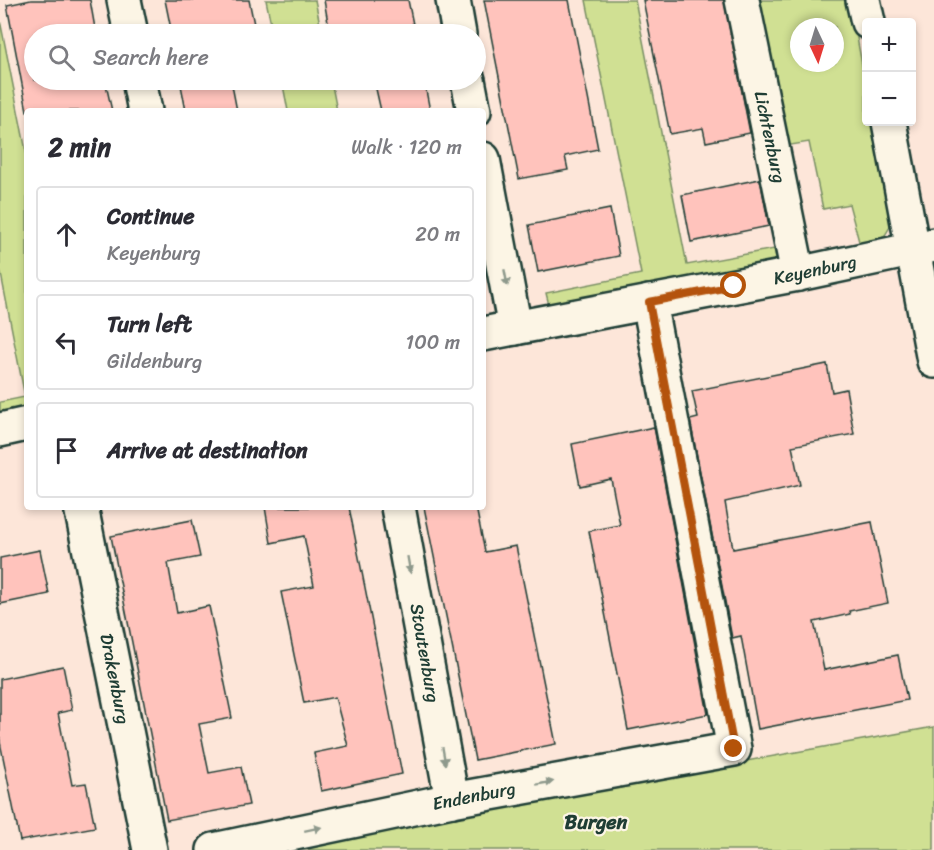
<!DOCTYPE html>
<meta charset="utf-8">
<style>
:root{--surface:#fff;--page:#f2f2f3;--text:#2b2b33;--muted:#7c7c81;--line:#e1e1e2}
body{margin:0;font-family:Sriracha,sans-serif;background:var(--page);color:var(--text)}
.controls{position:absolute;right:18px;top:18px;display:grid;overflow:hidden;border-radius:6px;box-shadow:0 3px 9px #0003}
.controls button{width:54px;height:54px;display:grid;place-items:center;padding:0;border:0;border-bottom:2px solid var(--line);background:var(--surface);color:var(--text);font:30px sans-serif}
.compass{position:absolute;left:790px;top:18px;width:54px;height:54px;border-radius:50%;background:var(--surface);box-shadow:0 3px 9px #0003;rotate:176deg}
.stop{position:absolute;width:18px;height:18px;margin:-14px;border:4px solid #b45309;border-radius:50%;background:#fff}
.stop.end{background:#b45309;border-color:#fff;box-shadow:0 2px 6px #0008}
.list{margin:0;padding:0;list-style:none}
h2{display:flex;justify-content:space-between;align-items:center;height:78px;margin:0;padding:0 24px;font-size:26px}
h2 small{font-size:20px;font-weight:400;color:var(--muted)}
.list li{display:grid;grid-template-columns:39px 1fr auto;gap:18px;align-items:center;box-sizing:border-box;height:96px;margin:0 12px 12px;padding:0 12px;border:2px solid var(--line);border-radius:6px}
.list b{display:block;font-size:22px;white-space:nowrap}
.list p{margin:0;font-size:20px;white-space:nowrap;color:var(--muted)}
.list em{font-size:20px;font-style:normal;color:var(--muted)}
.icon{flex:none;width:33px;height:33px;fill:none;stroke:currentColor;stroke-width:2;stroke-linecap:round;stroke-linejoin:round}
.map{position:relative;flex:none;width:934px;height:850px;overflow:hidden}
.search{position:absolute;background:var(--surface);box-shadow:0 3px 9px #0003;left:24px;top:24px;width:462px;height:66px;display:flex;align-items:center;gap:15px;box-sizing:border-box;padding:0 21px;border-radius:33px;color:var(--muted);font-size:22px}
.panel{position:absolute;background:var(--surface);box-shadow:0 3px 9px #0003;left:24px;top:108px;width:462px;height:402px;border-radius:6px}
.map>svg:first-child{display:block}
.grass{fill:#d0e093;stroke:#788e64;stroke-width:1.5;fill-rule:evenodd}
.building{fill:#ffc3bc;stroke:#1f3d34;stroke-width:1.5}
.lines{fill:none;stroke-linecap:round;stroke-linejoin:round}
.minor-casing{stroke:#1f3d34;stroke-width:38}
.minor{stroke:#fcf5e5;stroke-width:33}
.oneway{fill:#8e998c}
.route{stroke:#b45309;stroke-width:8}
.labels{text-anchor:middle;stroke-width:4.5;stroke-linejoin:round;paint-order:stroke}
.street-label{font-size:18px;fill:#1f3d34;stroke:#fcf5e5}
.neighbourhood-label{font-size:20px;font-weight:bold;fill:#1f3d34;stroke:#fcf5e5}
</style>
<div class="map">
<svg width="934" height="850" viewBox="0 0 934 850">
<rect width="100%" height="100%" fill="#fde6d9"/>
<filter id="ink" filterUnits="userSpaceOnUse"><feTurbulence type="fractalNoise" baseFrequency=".0167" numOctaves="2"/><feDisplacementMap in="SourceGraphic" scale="12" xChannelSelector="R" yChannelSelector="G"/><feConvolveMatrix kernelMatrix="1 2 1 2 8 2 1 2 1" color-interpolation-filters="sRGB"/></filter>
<g filter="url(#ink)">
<g class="grass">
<polygon points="266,0 315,0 322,34 273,34"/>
<polygon points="586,0 635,0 687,265 774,249 778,265 550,309 546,293 641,274"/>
<path d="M758,0h92l16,86v36h7l19,96c-3,19 -14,25 -31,31l-12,-45 -26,5 -14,-67 -24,4zM799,27h36v36h-36z"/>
<polygon points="0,20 27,156 27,413 0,419 0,402 25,397 0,269"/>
<polygon points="282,80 331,80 337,111 288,111"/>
<polygon points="934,727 934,850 256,850"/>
</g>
<g class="building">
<polygon points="31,0 90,0 96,34 34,34 34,80 105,80 112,111 27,111 7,5"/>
<polygon points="165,0 249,0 256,34 172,34"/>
<polygon points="324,0 408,0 415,34 330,34"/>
<polygon points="484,0 569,0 598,149 565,156 568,170 519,179"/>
<polygon points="643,0 724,0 750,133 706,142 703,128 670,134"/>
<polygon points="180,80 231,80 237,111 186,111"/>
<polygon points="374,80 424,80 430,111 381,111"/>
<polygon points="760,179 769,226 691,242 682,195"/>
<polygon points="610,209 619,256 538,272 529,225"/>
<polygon points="827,364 832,392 846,389 854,434 792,446 800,485 725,502 733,549 872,522 888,603 849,611 850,614 814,622 824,670 898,655 907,700 758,729 741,636 732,638 690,420 698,418 692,391"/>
<polygon points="654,427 708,714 628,730 589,531 620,525 611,479 580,486 572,444"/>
<polygon points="265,507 349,507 402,774 321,791 314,753 348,746 335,697 304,703 281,592 314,586 304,536 271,543"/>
<polygon points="424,507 476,507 485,552 516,546 556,744 475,760"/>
<polygon points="192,520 200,557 168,563 177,613 209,606 232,718 199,724 209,773 241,767 249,805 167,820 111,536"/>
<polygon points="40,550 49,594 0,604 0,558"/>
<polygon points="63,666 72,710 58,713 72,785 86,783 95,827 20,841 0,742 0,679"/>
</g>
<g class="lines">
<defs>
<g id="minor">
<polyline points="124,0 131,34"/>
<polyline points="453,0 459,34"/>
<polyline points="742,0 798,274"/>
<polyline points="863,0 868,22"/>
<polyline points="139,80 145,111"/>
<polyline points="468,80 474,111"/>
<polyline points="889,122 934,361"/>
<polyline points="483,159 515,328"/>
<polyline points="483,334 798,274 934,245"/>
<polyline points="0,430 27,424"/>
<polyline points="81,507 150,850"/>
<polyline points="398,507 452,800"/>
<polyline points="214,850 452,800 734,749 649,302"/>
</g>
</defs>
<use href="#minor" class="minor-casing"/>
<use href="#minor" class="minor"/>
</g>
<defs><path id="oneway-solid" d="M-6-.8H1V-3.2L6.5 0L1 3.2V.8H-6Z" transform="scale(1.5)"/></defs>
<g class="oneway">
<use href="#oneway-solid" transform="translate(506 278) rotate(79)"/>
<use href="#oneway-solid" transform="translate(409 565) rotate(80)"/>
<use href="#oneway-solid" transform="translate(444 756) rotate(80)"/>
<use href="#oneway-solid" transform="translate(545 783) rotate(-10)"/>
<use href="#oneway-solid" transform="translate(313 829) rotate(-12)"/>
</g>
</g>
<g class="lines" filter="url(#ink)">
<polyline class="route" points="734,286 649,302 734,749"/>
</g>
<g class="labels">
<g class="street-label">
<text transform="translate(770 137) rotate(78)" y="6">Lichtenburg</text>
<text transform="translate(815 270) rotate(-12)" y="6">Keyenburg</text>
<text transform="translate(425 653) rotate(80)" y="6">Stoutenburg</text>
<text transform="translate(115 679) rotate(79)" y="6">Drakenburg</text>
<text transform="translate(474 796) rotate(-11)" y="6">Endenburg</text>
</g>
<g class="neighbourhood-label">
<text x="596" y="829">Burgen</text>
</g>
</g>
</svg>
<div class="controls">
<button>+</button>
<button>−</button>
</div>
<svg class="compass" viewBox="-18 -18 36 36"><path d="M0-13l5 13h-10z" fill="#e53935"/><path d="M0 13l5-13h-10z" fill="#7c7c81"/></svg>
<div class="stop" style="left:734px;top:286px"></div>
<div class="stop end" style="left:734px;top:749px"></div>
<div class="search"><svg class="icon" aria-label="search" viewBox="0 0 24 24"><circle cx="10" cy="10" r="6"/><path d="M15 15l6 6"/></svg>Search here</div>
<section class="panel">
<h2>2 min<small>Walk · 120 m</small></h2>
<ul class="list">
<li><svg class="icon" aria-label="ahead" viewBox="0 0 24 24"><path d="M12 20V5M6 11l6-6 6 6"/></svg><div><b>Continue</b><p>Keyenburg</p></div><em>20 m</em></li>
<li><svg class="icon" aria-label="left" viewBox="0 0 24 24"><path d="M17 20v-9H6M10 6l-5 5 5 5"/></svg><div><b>Turn left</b><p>Gildenburg</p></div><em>100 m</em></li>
<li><svg class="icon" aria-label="arrive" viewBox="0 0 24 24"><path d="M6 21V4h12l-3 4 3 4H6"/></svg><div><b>Arrive at destination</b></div></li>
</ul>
</section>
</div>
